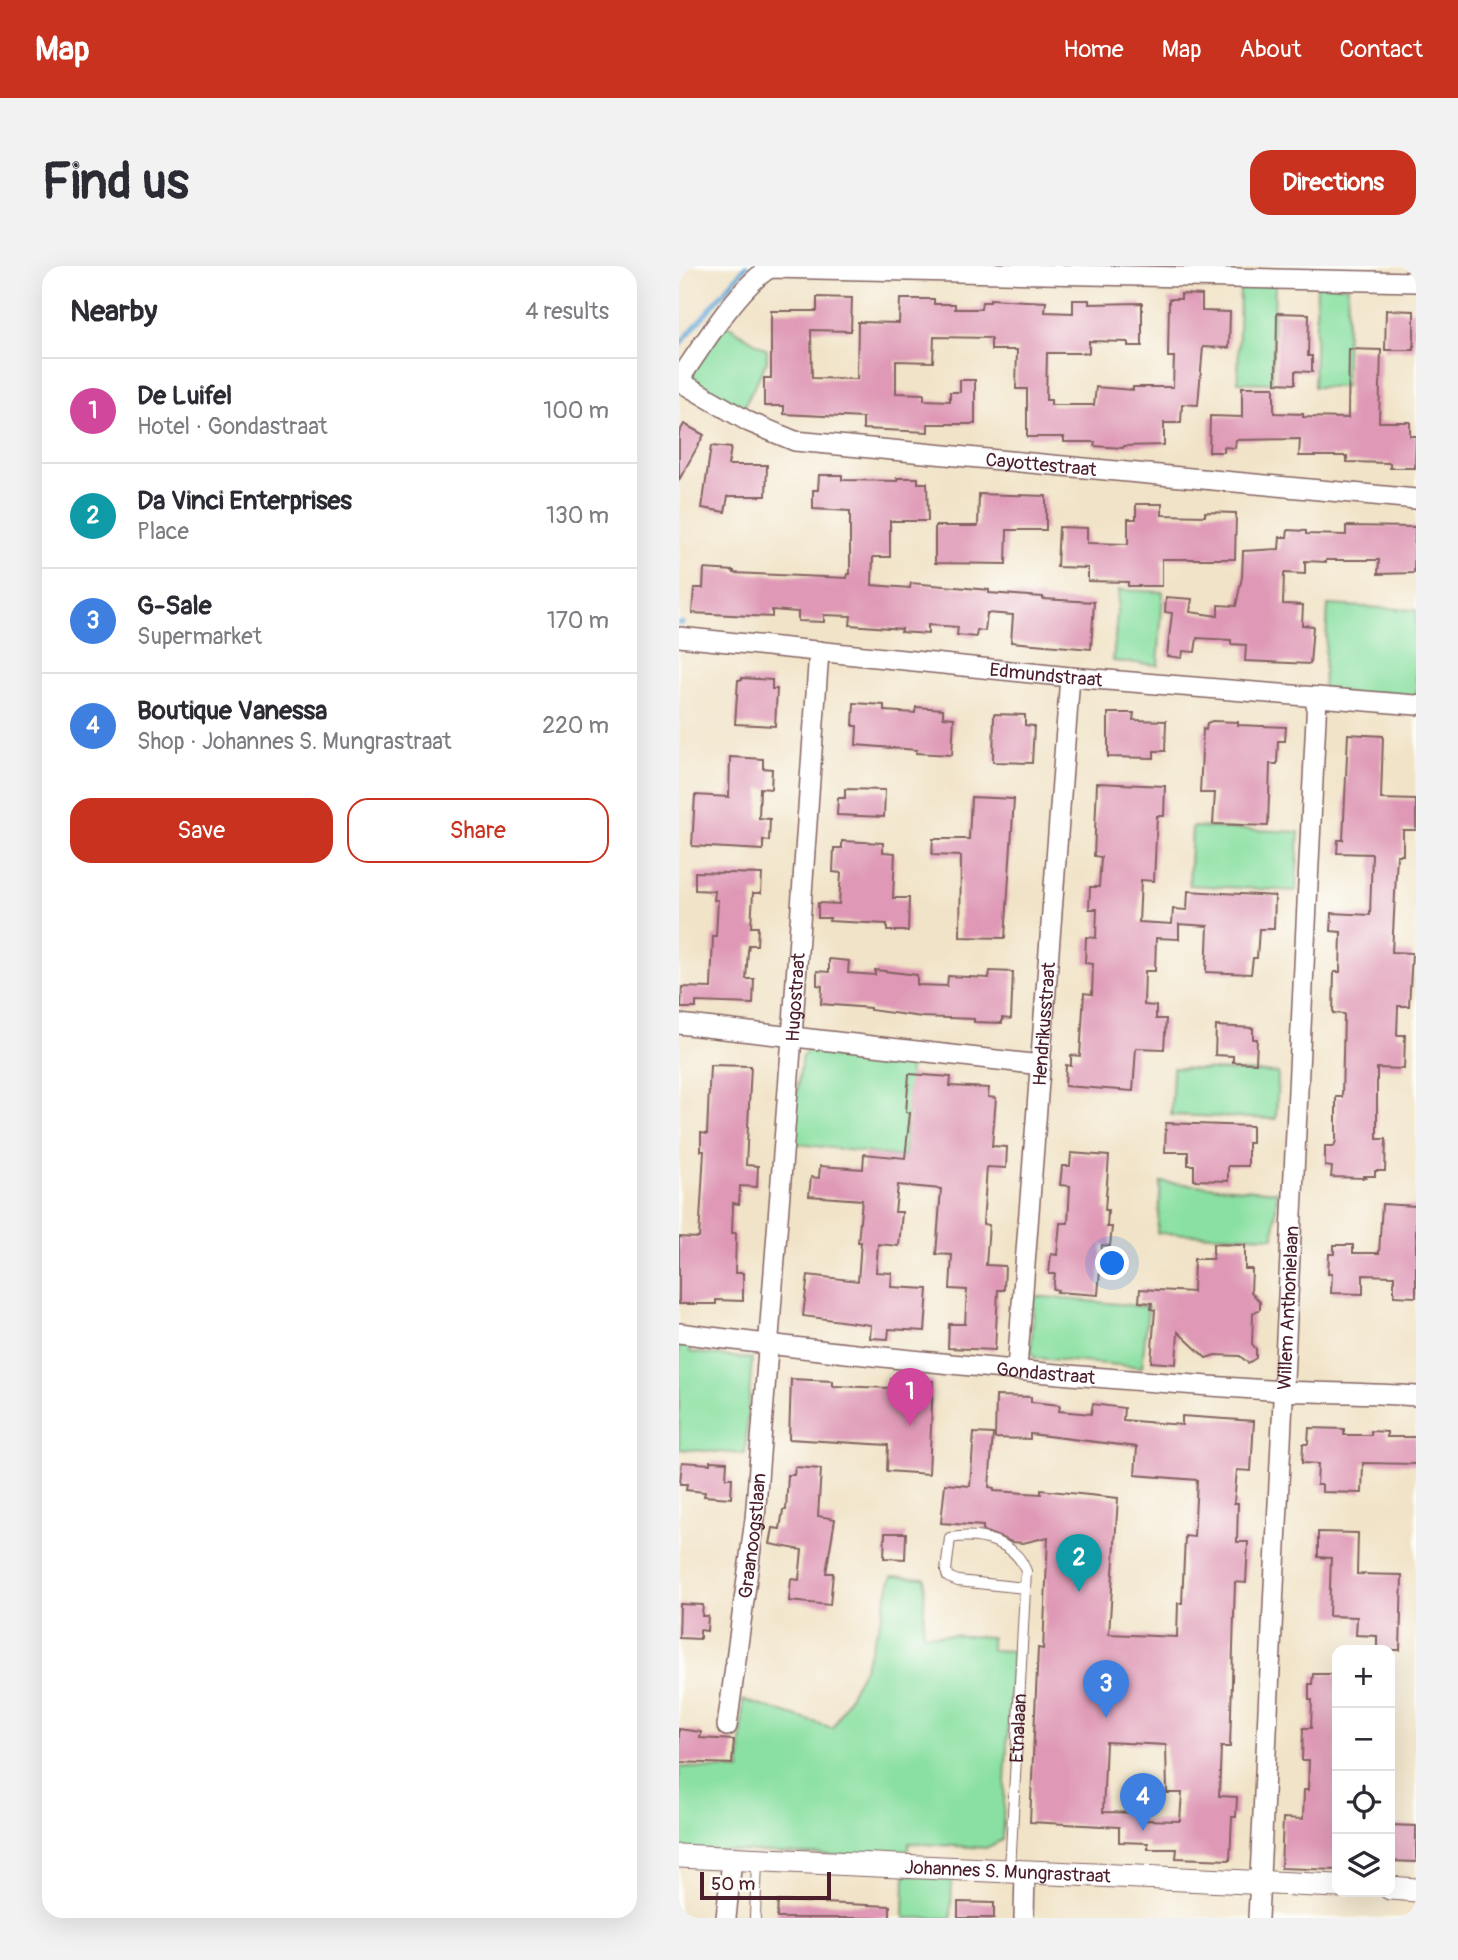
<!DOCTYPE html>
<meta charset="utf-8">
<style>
:root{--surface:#fff;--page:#f2f2f3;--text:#2b2b33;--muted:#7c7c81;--line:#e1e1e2;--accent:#c8321e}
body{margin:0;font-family:Pangolin,sans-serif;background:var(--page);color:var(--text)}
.controls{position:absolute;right:21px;bottom:21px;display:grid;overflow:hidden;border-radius:14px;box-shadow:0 7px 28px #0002}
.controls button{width:63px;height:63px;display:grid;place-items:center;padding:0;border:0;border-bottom:2px solid var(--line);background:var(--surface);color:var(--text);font:35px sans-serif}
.scale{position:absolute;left:21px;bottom:18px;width:131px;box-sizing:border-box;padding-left:7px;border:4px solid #4a1f2b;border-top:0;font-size:19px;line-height:24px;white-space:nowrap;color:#4a1f2b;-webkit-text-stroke:5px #fdfcf7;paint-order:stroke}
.you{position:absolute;left:434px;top:998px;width:24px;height:24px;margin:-18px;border:5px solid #fff;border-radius:50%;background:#1a73e8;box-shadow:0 0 0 10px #1a73e833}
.badge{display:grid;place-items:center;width:46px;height:46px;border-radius:50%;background:var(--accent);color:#fff;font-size:23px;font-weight:700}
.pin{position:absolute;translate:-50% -58px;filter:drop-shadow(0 2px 4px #0008)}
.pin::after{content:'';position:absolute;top:37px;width:24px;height:21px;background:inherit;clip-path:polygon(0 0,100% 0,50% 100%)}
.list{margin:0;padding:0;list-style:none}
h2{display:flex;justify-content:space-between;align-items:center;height:91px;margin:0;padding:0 28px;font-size:30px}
h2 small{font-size:23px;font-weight:400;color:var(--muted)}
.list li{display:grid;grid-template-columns:46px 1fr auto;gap:21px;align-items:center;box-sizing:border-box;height:105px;padding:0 28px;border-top:2px solid var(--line)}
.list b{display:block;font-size:26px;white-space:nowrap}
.list p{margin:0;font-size:23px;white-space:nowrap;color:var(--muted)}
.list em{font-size:23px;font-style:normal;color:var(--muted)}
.actions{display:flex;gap:14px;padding:21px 28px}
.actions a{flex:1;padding:16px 0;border:2px solid var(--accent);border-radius:21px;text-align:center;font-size:24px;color:var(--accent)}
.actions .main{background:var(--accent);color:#fff}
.icon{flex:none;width:38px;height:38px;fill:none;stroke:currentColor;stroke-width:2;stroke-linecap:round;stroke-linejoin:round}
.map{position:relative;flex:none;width:737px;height:1652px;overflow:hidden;border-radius:21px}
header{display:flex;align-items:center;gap:42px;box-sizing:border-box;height:98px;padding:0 35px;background:var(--accent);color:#fff}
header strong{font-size:33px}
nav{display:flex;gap:38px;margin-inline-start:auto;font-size:24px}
.intro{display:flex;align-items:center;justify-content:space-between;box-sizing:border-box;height:168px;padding:0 42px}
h1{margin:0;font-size:49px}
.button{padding:18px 32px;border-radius:21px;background:var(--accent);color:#fff;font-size:24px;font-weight:700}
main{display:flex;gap:42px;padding:0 42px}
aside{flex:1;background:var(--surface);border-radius:21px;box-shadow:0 7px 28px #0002}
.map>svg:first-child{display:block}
.green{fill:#8ae0a2;stroke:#6a8066;stroke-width:2}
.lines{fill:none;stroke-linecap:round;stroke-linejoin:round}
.stream{stroke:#60a6d6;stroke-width:5}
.building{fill:#df99b6;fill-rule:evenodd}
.service-casing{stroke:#846462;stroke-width:12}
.minor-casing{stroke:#846462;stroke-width:22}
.tertiary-casing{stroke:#846462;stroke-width:25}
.service{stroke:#fff;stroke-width:10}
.minor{stroke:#fff;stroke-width:19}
.tertiary{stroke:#fff;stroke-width:23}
.labels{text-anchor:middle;stroke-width:7;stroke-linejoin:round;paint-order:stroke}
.street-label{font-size:19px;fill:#4a1f2b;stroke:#fdfcf7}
</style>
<header>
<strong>Map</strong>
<nav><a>Home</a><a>Map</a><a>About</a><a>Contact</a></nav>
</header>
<div class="intro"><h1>Find us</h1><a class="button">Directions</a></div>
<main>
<aside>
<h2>Nearby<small>4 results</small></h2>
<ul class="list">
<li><span class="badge" style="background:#d1479c">1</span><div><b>De Luifel</b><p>Hotel · Gondastraat</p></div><em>100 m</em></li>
<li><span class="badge" style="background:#0f9aa8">2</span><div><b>Da Vinci Enterprises</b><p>Place</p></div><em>130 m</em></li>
<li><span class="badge" style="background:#3f7fe0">3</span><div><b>G-Sale</b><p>Supermarket</p></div><em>170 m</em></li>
<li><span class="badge" style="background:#3f7fe0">4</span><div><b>Boutique Vanessa</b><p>Shop · Johannes S. Mungrastraat</p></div><em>220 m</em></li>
</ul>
<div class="actions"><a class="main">Save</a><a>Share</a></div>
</aside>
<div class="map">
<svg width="737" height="1652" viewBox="0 0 737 1652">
<rect width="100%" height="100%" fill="#fdfcf7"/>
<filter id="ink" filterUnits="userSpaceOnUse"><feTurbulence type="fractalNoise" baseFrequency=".0143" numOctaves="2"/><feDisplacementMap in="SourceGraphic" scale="14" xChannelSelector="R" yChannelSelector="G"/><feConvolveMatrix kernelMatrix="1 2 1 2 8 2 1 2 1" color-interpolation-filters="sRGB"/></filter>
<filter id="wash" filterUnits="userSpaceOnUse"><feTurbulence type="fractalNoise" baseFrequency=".00686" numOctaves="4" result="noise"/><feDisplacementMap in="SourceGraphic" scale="28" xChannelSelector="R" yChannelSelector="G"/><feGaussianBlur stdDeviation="1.57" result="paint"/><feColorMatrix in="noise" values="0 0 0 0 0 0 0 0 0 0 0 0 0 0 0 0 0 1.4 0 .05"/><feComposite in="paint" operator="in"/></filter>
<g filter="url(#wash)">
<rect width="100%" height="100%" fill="#f1e3c7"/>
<g class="green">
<polygon points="561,19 596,19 593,117 559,116"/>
<polygon points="638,19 669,20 666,121 635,121"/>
<polygon points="47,58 88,84 88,95 63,145 12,115 9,105"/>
<polygon points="440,324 484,326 479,399 434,395"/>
<polygon points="649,339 737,344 737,432 644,426"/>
<polygon points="513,561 620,566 617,625 510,619"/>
<polygon points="133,779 232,789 225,891 111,877 123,791"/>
<polygon points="494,802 599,807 597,853 492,849"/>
<polygon points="482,916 598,926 595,971 478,967"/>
<polygon points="355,1030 469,1041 463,1101 356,1092 352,1086"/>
<polygon points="0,1072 11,1074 11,1086 73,1093 66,1188 0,1183"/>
<polygon points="213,1310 246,1312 244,1368 312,1371 312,1384 333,1385 323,1574 307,1582 230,1577 229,1592 0,1583 0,1501 61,1504 64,1434 154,1462 185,1402 200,1359"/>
<polygon points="226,1609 273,1610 272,1652 225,1652"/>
</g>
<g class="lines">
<g class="stream">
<polyline points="0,79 67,0"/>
<polyline points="0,357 3,357"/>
</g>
</g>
<g id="blocks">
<g class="building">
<polygon points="502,28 523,29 523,45 551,46 550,82 524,81 519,139 503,138 502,157 485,157 485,179 445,180 444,182 415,180 416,176 385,176 385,171 348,171 348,123 337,123 338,84 312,84 312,72 255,71 254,96 217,95 217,127 245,128 245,134 271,135 271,126 281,126 281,114 296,114 296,158 249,158 249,166 184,163 184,152 105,148 105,140 85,140 85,112 92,112 92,45 138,45 138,31 173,32 172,65 132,64 133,112 178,113 179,56 220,57 221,33 255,33 255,38 276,38 276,43 302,43 303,36 311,36 311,33 367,36 366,46 394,47 394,34 410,34 410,38 463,37 463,80 449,80 449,76 410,75 410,87 368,87 367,134 372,134 372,139 415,139 417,121 454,124 454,121 494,121 495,91 489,91 490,33 502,33"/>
<polygon points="707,44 735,45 735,84 706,84"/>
<polygon points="598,47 630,48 629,90 633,90 633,106 616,105 616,118 597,117"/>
<polygon points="670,83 702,84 700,156 731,156 731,170 737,170 736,202 711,202 711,197 668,196 668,190 620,190 621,173 557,174 556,182 545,181 545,186 530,186 531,150 563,151 563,121 595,121 595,147 624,148 624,151 669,152"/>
<polygon points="5,158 25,169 0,214 0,167"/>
<polygon points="32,180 52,182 49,199 88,199 87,230 49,230 46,246 23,242"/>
<polygon points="140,209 163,209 163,214 219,215 218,212 239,212 239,217 248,217 249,255 211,255 211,291 194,291 193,319 231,322 232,317 310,324 310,327 364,331 364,333 415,336 412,383 332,376 334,349 308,347 306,365 298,364 297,371 278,369 279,361 249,359 249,368 222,366 223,363 171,359 172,350 145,349 145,356 119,355 119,346 93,344 93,351 13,347 15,322 24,322 25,303 55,305 55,307 168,312 169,308 171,308 171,245 134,243 134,224 139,224"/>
<polygon points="300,228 367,230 367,264 328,264 327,298 256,297 256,260 299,260"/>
<polygon points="457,238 483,238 483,249 526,250 526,246 557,247 556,293 483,293 483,320 449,320 449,316 409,315 409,302 378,301 380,261 408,262 408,277 449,278 449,253 457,253"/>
<polygon points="667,260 736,261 735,307 699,308 700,294 647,294 647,296 626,295 626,308 605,307 604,338 624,339 623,359 634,360 631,398 566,395 567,379 552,378 552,374 518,372 516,386 504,385 503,392 488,390 493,347 486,346 487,331 513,333 511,346 539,350 539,339 557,340 563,311 564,285 600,283 601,271 608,271 609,264 627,265 627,268 667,269"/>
<polygon points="63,412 93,414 93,423 98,423 96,460 56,458 59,414 63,414"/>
<polygon points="175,437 205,439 205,445 236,447 237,441 264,443 264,451 275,452 273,489 237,487 238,484 177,479 178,460 174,460"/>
<polygon points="429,447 455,447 454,454 487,455 486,485 475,485 475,492 429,491"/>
<polygon points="315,448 346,449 346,459 355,460 353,497 314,496"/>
<polygon points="533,455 559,456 559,459 607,461 606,475 599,475 598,498 591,498 589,560 534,558 536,527 521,527 524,463 527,464 528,457"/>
<polygon points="669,468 704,470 702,533 737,534 737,564 724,564 724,589 718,589 715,648 713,686 733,687 730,740 719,740 718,769 726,769 725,803 698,802 698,873 707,873 706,905 696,905 696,910 685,910 687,912 652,911 653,901 646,900 646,880 655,880 657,875 657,831 663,831 665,748 654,747 655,706 661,706 662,666 652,665 653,647 691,649 693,588 658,587 659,574 664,574"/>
<polygon points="51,491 84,493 84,502 93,503 92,523 81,522 80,552 91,553 90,575 84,574 84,584 13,580 16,529 50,531"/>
<polygon points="418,517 486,520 485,550 478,550 475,615 462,614 460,656 493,658 494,643 508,644 509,625 596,630 595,663 580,663 578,692 574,692 572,708 527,706 529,660 500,658 500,673 477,672 476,705 466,705 465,739 477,740 477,753 487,753 485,783 457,782 454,825 386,820 387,799 392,800 392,789 401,790 405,727 413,728 414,698 406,697 407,671 417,672 418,643 410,643 411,621 420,621 422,591 415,590"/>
<polygon points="166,523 206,524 205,551 158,549 159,532 166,532"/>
<polygon points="292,531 335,533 326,672 281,671 282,590 253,589 254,573 290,573"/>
<polygon points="163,575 204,577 204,586 216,587 214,632 230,632 229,665 208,665 208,658 150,655 151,652 139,652 139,637 160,638 162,607 154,606 155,582 163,582"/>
<polygon points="16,606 83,608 82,627 74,627 72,661 79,661 78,679 70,679 69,685 67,713 75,713 74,738 17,736 17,742 2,742 3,721 32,722 34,670 37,670 39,634 35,634 36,625 16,624"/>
<polygon points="150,693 170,695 169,707 196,709 196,704 238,709 238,719 268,720 269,710 310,712 311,705 334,706 332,753 323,752 323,757 295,756 295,753 243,751 191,744 191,742 142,738 143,720 138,719 138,705 150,706"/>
<polygon points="537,760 574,762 574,773 578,773 577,797 554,796 554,790 536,789"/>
<polygon points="31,799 72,800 67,899 79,900 78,921 61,920 60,938 54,937 53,967 57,967 56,1007 64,1007 64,1035 37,1034 37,1038 0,1038 0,971 20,972 25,885 22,885 22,867 28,868"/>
<polygon points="230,808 272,811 271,820 310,822 309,831 317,832 313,880 328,881 327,902 308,901 304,958 310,959 307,999 326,1000 325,1024 319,1024 316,1084 269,1082 270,1058 286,1058 288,1024 271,1023 273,989 257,988 262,923 219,919 216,946 223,946 220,980 199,978 197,1006 213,1007 212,1021 249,1023 246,1065 210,1063 209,1073 191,1072 192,1059 124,1050 129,1009 179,1015 182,976 179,976 183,934 130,930 132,911 140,912 141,900 184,903 185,888 226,892 231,847 227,846"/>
<polygon points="487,857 573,860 573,877 569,877 569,900 549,900 549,915 515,914 515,899 509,899 509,886 486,886"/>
<polygon points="392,887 430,890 426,944 429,944 428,961 433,961 431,980 423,979 419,1029 378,1026 379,1024 374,1023 376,1008 370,1008 372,988 378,989 381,957 389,957 391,920 381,919 383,900 391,900"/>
<polygon points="703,938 737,940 737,1031 715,1030 715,1010 684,1009 684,1028 652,1027 653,1008 649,1008 650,988 655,988 655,979 674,979 674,987 700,987"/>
<polygon points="534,978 566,979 566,1003 573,1003 572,1026 581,1036 581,1043 574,1047 573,1078 577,1083 577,1092 569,1097 561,1090 536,1089 527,1092 499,1066 497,1098 472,1096 476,1044 472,1043 473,1037 460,1036 461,1023 514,1026 515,993 534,993"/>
<polygon points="112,1113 154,1115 154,1120 212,1122 212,1113 254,1115 250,1208 208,1205 209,1179 110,1173"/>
<path d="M317,1130l35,1v5l29,3 -1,6 32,3 2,-10 31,4 -1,12 59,5v-9l72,5 -3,50 -14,-1 -3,33h4l-1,39h11l-2,41 -11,-1 -5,165h-9l-2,49 18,1 -1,20h-4l-2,43 -54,-2 1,-9h-29v-6l-29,-1v-15l-89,-5 8,-174 5,1 5,-112 -25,6 -11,-1 -29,-11v-5l-42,-3 4,-39 25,2 4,-53 19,1 -4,53 5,1v3l47,3v-4l77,8 -9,136 68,3 1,-34h4l3,-67 9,1 3,-57 -62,-5 2,-28 -107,-13v5l-35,-1zM427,1476l60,3 1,48h15l-2,28 -39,-1v-7l-38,-1z"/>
<polygon points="630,1162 665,1163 665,1169 692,1169 692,1165 708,1166 708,1171 737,1171 737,1198 684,1197 683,1227 643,1226 643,1219 638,1219 639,1198 623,1197 624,1178 629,1178"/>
<polygon points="31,1195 48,1196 47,1212 53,1212 52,1232 25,1230 26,1226 7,1224 8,1218 1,1218 3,1196 31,1198"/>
<polygon points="116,1201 142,1203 139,1250 156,1253 147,1307 154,1307 151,1339 110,1335 112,1313 120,1314 123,1284 91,1278 94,1262 101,1263 104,1244 107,1244 109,1209 115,1209"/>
<polygon points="639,1266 679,1267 678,1308 723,1309 721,1384 698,1384 698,1370 677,1369 678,1351 650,1350 652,1292 639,1291"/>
<polygon points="206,1267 227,1267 226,1293 205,1292"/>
<polygon points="1,1338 24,1339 23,1350 29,1350 28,1365 21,1364 21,1373 0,1372"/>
<polygon points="634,1408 658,1408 658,1604 602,1602 604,1552 624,1553 625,1524 629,1524 630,1494 623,1494 624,1462 632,1462 633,1434 630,1434 630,1418 633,1418"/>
<polygon points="0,1463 22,1466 21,1472 55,1474 53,1498 0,1496"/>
<polygon points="711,1559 737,1560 737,1596 711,1595"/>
<polygon points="99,1635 211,1640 211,1652 98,1652"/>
<polygon points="279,1636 315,1637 315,1652 279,1652"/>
</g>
</g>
</g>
<g filter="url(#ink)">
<use href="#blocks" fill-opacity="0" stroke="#846462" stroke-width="2"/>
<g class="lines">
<defs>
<g id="service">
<path id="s1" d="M331,1604l16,-299c-11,-30 -47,-38 -76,-33l-4,33 2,6 10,4 67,7"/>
<polyline points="76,1652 78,1594"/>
</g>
<g id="minor">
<path d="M0,114c21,-31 60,-94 91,-112l646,14"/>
<path id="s2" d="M0,115l70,41 46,19 621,58"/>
<path id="s3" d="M0,371l391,40 346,28"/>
<polyline points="0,758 362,799"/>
<path id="s4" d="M0,1067c200,26 402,45 604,58 44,2 89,2 133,5"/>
<path id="s5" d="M338,1103l53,-692"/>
<path id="s6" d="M48,1460l28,-207 37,-482 27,-386"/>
<polyline points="47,1652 53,1593"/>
<polyline points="345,1652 346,1605"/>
<path id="s7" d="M579,1652l59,-1221"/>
</g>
<g id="tertiary">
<path id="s8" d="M0,1590l658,30"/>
<polyline points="711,1622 737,1624"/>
</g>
</defs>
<use href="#service" class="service-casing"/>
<use href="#minor" class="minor-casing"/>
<use href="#tertiary" class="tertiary-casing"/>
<use href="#service" class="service"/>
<use href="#minor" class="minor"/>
<use href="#tertiary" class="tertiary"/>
</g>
</g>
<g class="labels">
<g class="street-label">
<text dy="7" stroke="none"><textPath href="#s2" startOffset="378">Cayottestraat</textPath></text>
<text dy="7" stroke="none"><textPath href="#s3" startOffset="369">Edmundstraat</textPath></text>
<text dy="7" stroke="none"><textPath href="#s6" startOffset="732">Hugostraat</textPath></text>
<text dy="7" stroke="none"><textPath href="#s5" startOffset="346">Hendrikusstraat</textPath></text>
<text dy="7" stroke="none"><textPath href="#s7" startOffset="611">Willem Anthonielaan</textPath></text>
<text dy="7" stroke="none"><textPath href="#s4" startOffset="369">Gondastraat</textPath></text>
<text dy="7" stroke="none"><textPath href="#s6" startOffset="192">Graanoogstlaan</textPath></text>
<text dy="7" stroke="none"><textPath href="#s1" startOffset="142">Etnalaan</textPath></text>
<text dy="7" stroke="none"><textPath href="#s8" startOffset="329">Johannes S. Mungrastraat</textPath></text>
</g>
</g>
</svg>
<div class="controls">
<button>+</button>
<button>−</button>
<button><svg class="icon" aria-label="locate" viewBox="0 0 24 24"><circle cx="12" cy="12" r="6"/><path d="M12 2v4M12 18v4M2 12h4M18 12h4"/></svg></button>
<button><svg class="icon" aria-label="layers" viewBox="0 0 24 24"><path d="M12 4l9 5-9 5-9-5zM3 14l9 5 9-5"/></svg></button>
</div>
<div class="scale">50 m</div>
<div class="you"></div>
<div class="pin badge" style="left:231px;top:1160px;background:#d1479c">1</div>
<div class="pin badge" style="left:400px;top:1326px;background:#0f9aa8">2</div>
<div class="pin badge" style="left:427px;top:1452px;background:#3f7fe0">3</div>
<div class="pin badge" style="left:464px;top:1565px;background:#3f7fe0">4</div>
</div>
</main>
